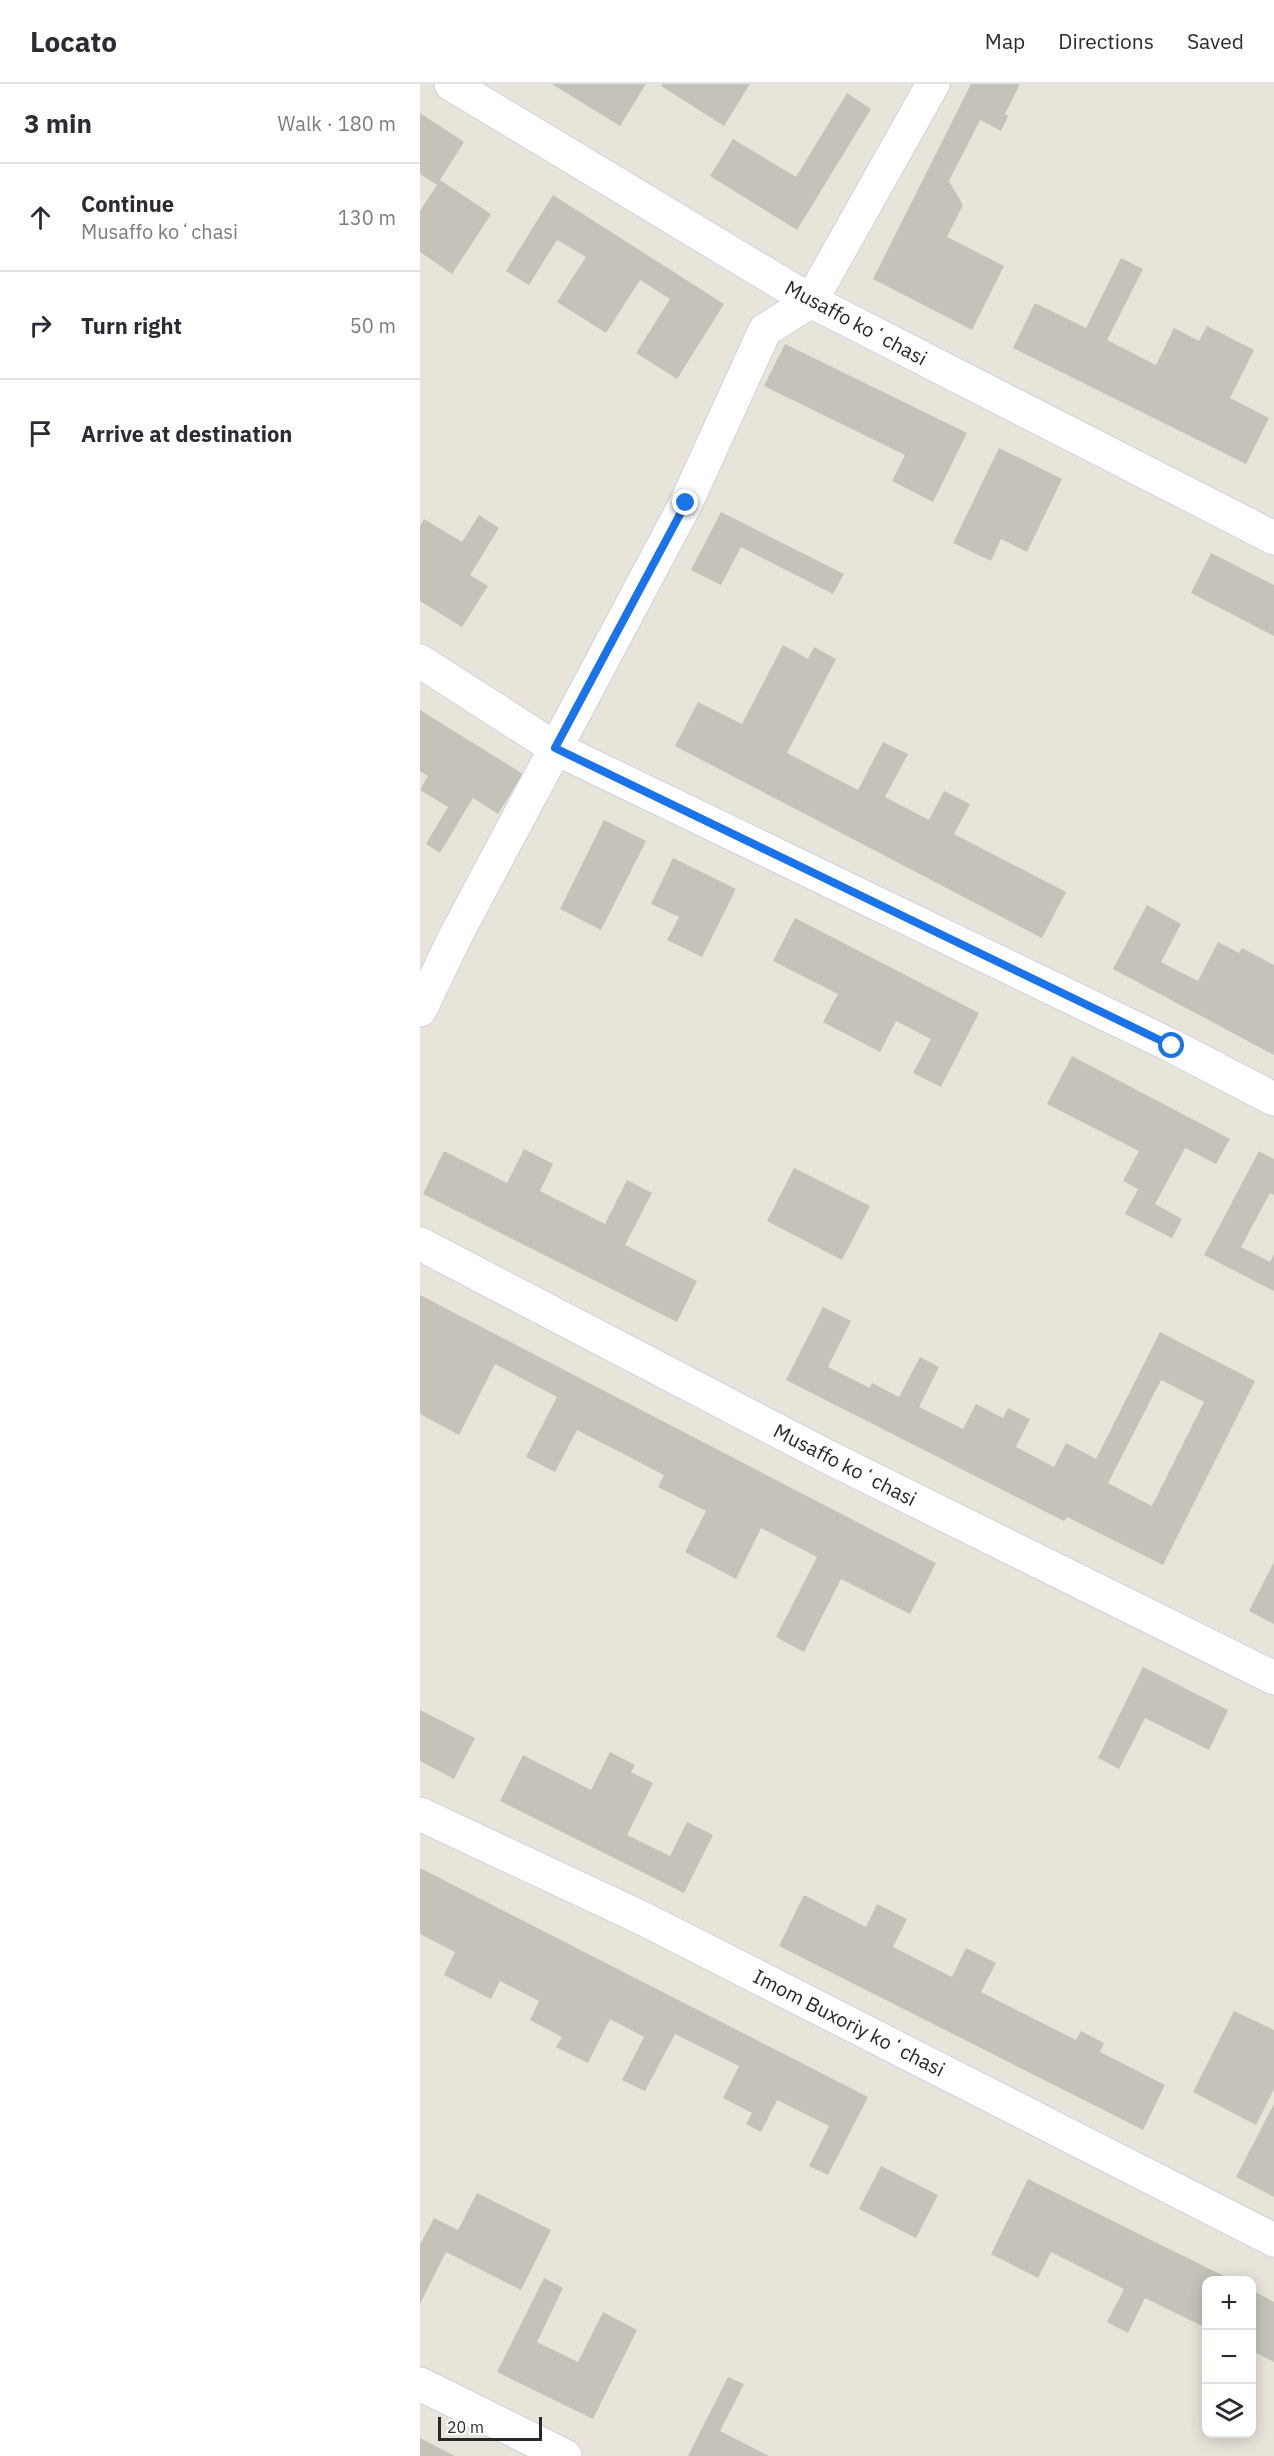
<!DOCTYPE html>
<meta charset="utf-8">
<style>
:root{--surface:#fff;--page:#f2f2f3;--text:#2b2b33;--muted:#7c7c81;--line:#e1e1e2}
body{margin:0;font-family:"IBM Plex Sans",sans-serif;background:var(--page);color:var(--text)}
.controls{position:absolute;right:18px;bottom:18px;display:grid;overflow:hidden;border-radius:12px;box-shadow:0 3px 15px #0003}
.controls button{width:54px;height:54px;display:grid;place-items:center;padding:0;border:0;border-bottom:2px solid var(--line);background:var(--surface);color:var(--text);font:30px sans-serif}
.scale{position:absolute;left:18px;bottom:15px;width:104px;box-sizing:border-box;padding-left:6px;border:3px solid #282828;border-top:0;font-size:16px;line-height:21px;white-space:nowrap;color:#282828;-webkit-text-stroke:4px #fff;paint-order:stroke}
.stop{position:absolute;width:18px;height:18px;margin:-14px;border:4px solid #1a73e8;border-radius:50%;background:#fff}
.stop.end{background:#1a73e8;border-color:#fff;box-shadow:0 2px 6px #0008}
.list{margin:0;padding:0;list-style:none}
h2{display:flex;justify-content:space-between;align-items:center;height:78px;margin:0;padding:0 24px;font-size:26px}
h2 small{font-size:20px;font-weight:400;color:var(--muted)}
.list li{display:grid;grid-template-columns:39px 1fr auto;gap:18px;align-items:center;box-sizing:border-box;height:108px;padding:0 24px;border-top:2px solid var(--line)}
.list b{display:block;font-size:22px;white-space:nowrap}
.list p{margin:0;font-size:20px;white-space:nowrap;color:var(--muted)}
.list em{font-size:20px;font-style:normal;color:var(--muted)}
.icon{flex:none;width:33px;height:33px;fill:none;stroke:currentColor;stroke-width:2;stroke-linecap:round;stroke-linejoin:round}
.map{position:relative;flex:none;width:854px;height:2372px;overflow:hidden}
header{display:flex;align-items:center;gap:36px;box-sizing:border-box;height:84px;padding:0 30px;background:var(--surface);border-bottom:2px solid var(--line)}
header strong{font-size:28px}
nav{display:flex;gap:33px;margin-inline-start:auto;font-size:21px}
main{display:flex}
aside{flex:1;background:var(--surface)}
.map>svg:first-child{display:block}
.building{fill:#c5c2b9;fill-rule:evenodd}
.lines{fill:none;stroke-linecap:round;stroke-linejoin:round}
.minor-casing{stroke:#d0d1e0;stroke-width:35}
.minor{stroke:#fff;stroke-width:33}
.route{stroke:#1a73e8;stroke-width:8}
.labels{text-anchor:middle;stroke-width:4.5;stroke-linejoin:round;paint-order:stroke}
.street-label{font-size:20px;fill:#282828;stroke:#fff}
</style>
<header>
<strong>Locato</strong>
<nav><a>Map</a><a>Directions</a><a>Saved</a></nav>
</header>
<main>
<aside>
<h2>3 min<small>Walk · 180 m</small></h2>
<ul class="list">
<li><svg class="icon" aria-label="ahead" viewBox="0 0 24 24"><path d="M12 20V5M6 11l6-6 6 6"/></svg><div><b>Continue</b><p>Musaffo koʻchasi</p></div><em>130 m</em></li>
<li><svg class="icon" aria-label="right" viewBox="0 0 24 24"><path d="M7 20v-9h11M14 6l5 5-5 5"/></svg><div><b>Turn right</b></div><em>50 m</em></li>
<li><svg class="icon" aria-label="arrive" viewBox="0 0 24 24"><path d="M6 21V4h12l-3 4 3 4H6"/></svg><div><b>Arrive at destination</b></div></li>
</ul>
</aside>
<div class="map">
<svg width="854" height="2372" viewBox="0 0 854 2372">
<rect width="100%" height="100%" fill="#e9e4da"/>
<g class="building">
<polygon points="132,0 226,0 200,42"/>
<polygon points="242,0 330,0 304,42 241,2"/>
<polygon points="551,0 600,0 585,30 588,32 581,47 560,36 529,97 543,121 527,153 584,182 552,246 453,195"/>
<polygon points="427,9 451,25 377,146 290,92 313,55 376,93"/>
<polygon points="0,29 44,58 20,96 71,130 32,190 0,168 0,127 17,101 0,90"/>
<polygon points="133,111 304,220 257,295 216,269 250,215 220,196 186,249 137,218 166,173 137,156 109,201 86,187"/>
<polygon points="701,174 723,185 687,256 736,281 754,244 779,257 787,242 834,266 810,314 849,334 826,380 593,264 615,219 666,244"/>
<polygon points="365,260 547,349 513,418 472,397 485,371 344,302"/>
<polygon points="579,364 642,395 607,468 581,455 571,477 533,459"/>
<polygon points="301,428 424,490 413,510 321,463 301,501 271,486"/>
<polygon points="59,431 79,444 50,491 68,502 42,543 0,517 0,442 4,435 42,458"/>
<polygon points="791,469 854,501 854,552 771,509"/>
<polygon points="363,561 388,575 394,563 416,575 367,669 438,706 463,658 488,670 465,713 509,736 524,707 550,720 534,750 646,808 622,854 255,662 278,618 322,640"/>
<polygon points="0,626 103,690 78,730 53,714 20,769 6,760 28,723 0,706 8,692 0,687"/>
<polygon points="184,736 226,757 181,846 140,825"/>
<polygon points="253,774 316,805 282,873 247,856 259,833 231,820"/>
<polygon points="727,821 761,840 741,878 778,897 798,858 819,869 822,864 854,881 854,971 693,885"/>
<polygon points="375,834 559,929 521,1003 493,989 511,955 476,937 460,968 403,938 418,910 353,877"/>
<polygon points="652,972 810,1055 796,1080 765,1064 735,1120 762,1135 752,1154 705,1130 718,1105 703,1097 719,1067 627,1020"/>
<polygon points="104,1065 133,1080 120,1107 185,1140 207,1096 232,1109 205,1161 277,1197 257,1238 3,1110 24,1067 87,1099"/>
<polygon points="839,1067 854,1075 854,1111 850,1109 821,1163 850,1178 854,1170 854,1207 784,1171"/>
<polygon points="374,1084 450,1122 422,1176 347,1137"/>
<polygon points="0,1211 516,1479 490,1530 421,1495 384,1568 356,1553 397,1473 341,1444 316,1495 265,1468 286,1427 238,1403 244,1391 157,1346 135,1388 106,1373 137,1313 75,1280 39,1351 0,1330"/>
<path d="M403,1223l28,14 -23,46 42,21 2,-5 27,14 21,-40 19,10 -20,40 44,22 13,-25 27,14 5,-10 22,11 -14,28 38,20 12,-24 30,16 64,-127 95,49 -92,184 -96,-48 -3,4 -278,-141zM741,1296l43,22 -52,104 -44,-23z"/>
<polygon points="854,1478 854,1540 829,1527"/>
<polygon points="723,1583 808,1626 789,1666 725,1634 699,1685 678,1674"/>
<polygon points="0,1626 55,1654 34,1695 0,1677"/>
<polygon points="190,1668 215,1681 211,1688 233,1699 207,1751 250,1772 267,1738 293,1751 264,1809 80,1717 103,1671 171,1706"/>
<polygon points="0,1784 448,2013 408,2091 389,2082 409,2042 357,2016 341,2048 326,2040 332,2029 303,2014 319,1982 255,1950 225,2007 202,1996 224,1953 190,1935 168,1979 136,1963 142,1953 110,1936 119,1917 80,1897 71,1915 24,1891 35,1868 0,1850"/>
<polygon points="384,1811 446,1843 457,1820 487,1835 473,1863 532,1893 546,1864 576,1879 561,1908 656,1956 661,1947 684,1959 680,1968 745,2001 723,2046 359,1862"/>
<polygon points="814,1927 854,1946 854,2005 836,2041 773,2008"/>
<polygon points="854,2020 854,2113 816,2093"/>
<polygon points="461,2082 518,2111 496,2154 439,2125"/>
<polygon points="608,2095 812,2196 786,2196 786,2244 725,2214 708,2249 687,2238 704,2205 631,2168 618,2194 571,2170"/>
<polygon points="57,2109 131,2146 101,2206 26,2168 0,2220 0,2161 14,2134 38,2146"/>
<polygon points="124,2194 143,2204 117,2258 158,2278 183,2228 217,2246 173,2335 77,2288"/>
<polygon points="832,2206 854,2218 854,2278 832,2267"/>
<polygon points="308,2293 324,2300 300,2347 349,2372 268,2372"/>
<polygon points="0,2354 35,2372 0,2372"/>
</g>
<g class="lines">
<defs>
<g id="minor">
<polyline points="31,0 391,217 854,454"/>
<polyline points="0,577 135,664 752,962 854,1015"/>
<polyline points="0,926 35,853 266,419 345,246 391,217 513,0"/>
<polyline points="0,1160 408,1373 854,1594"/>
<polyline points="0,1730 224,1835 854,2156"/>
<polyline points="0,2300 145,2372"/>
</g>
</defs>
<use href="#minor" class="minor-casing"/>
<use href="#minor" class="minor"/>
</g>
<g class="lines">
<polyline class="route" points="266,419 135,664 752,962"/>
</g>
<g class="labels">
<g class="street-label">
<text transform="translate(436 239) rotate(28)" y="7">Musaffo koʻchasi</text>
<text transform="translate(425 1381) rotate(27)" y="7">Musaffo koʻchasi</text>
<text transform="translate(429 1939) rotate(27)" y="7">Imom Buxoriy koʻchasi</text>
</g>
</g>
</svg>
<div class="controls">
<button>+</button>
<button>−</button>
<button><svg class="icon" aria-label="layers" viewBox="0 0 24 24"><path d="M12 4l9 5-9 5-9-5zM3 14l9 5 9-5"/></svg></button>
</div>
<div class="scale">20 m</div>
<div class="stop" style="left:752px;top:962px"></div>
<div class="stop end" style="left:266px;top:419px"></div>
</div>
</main>
